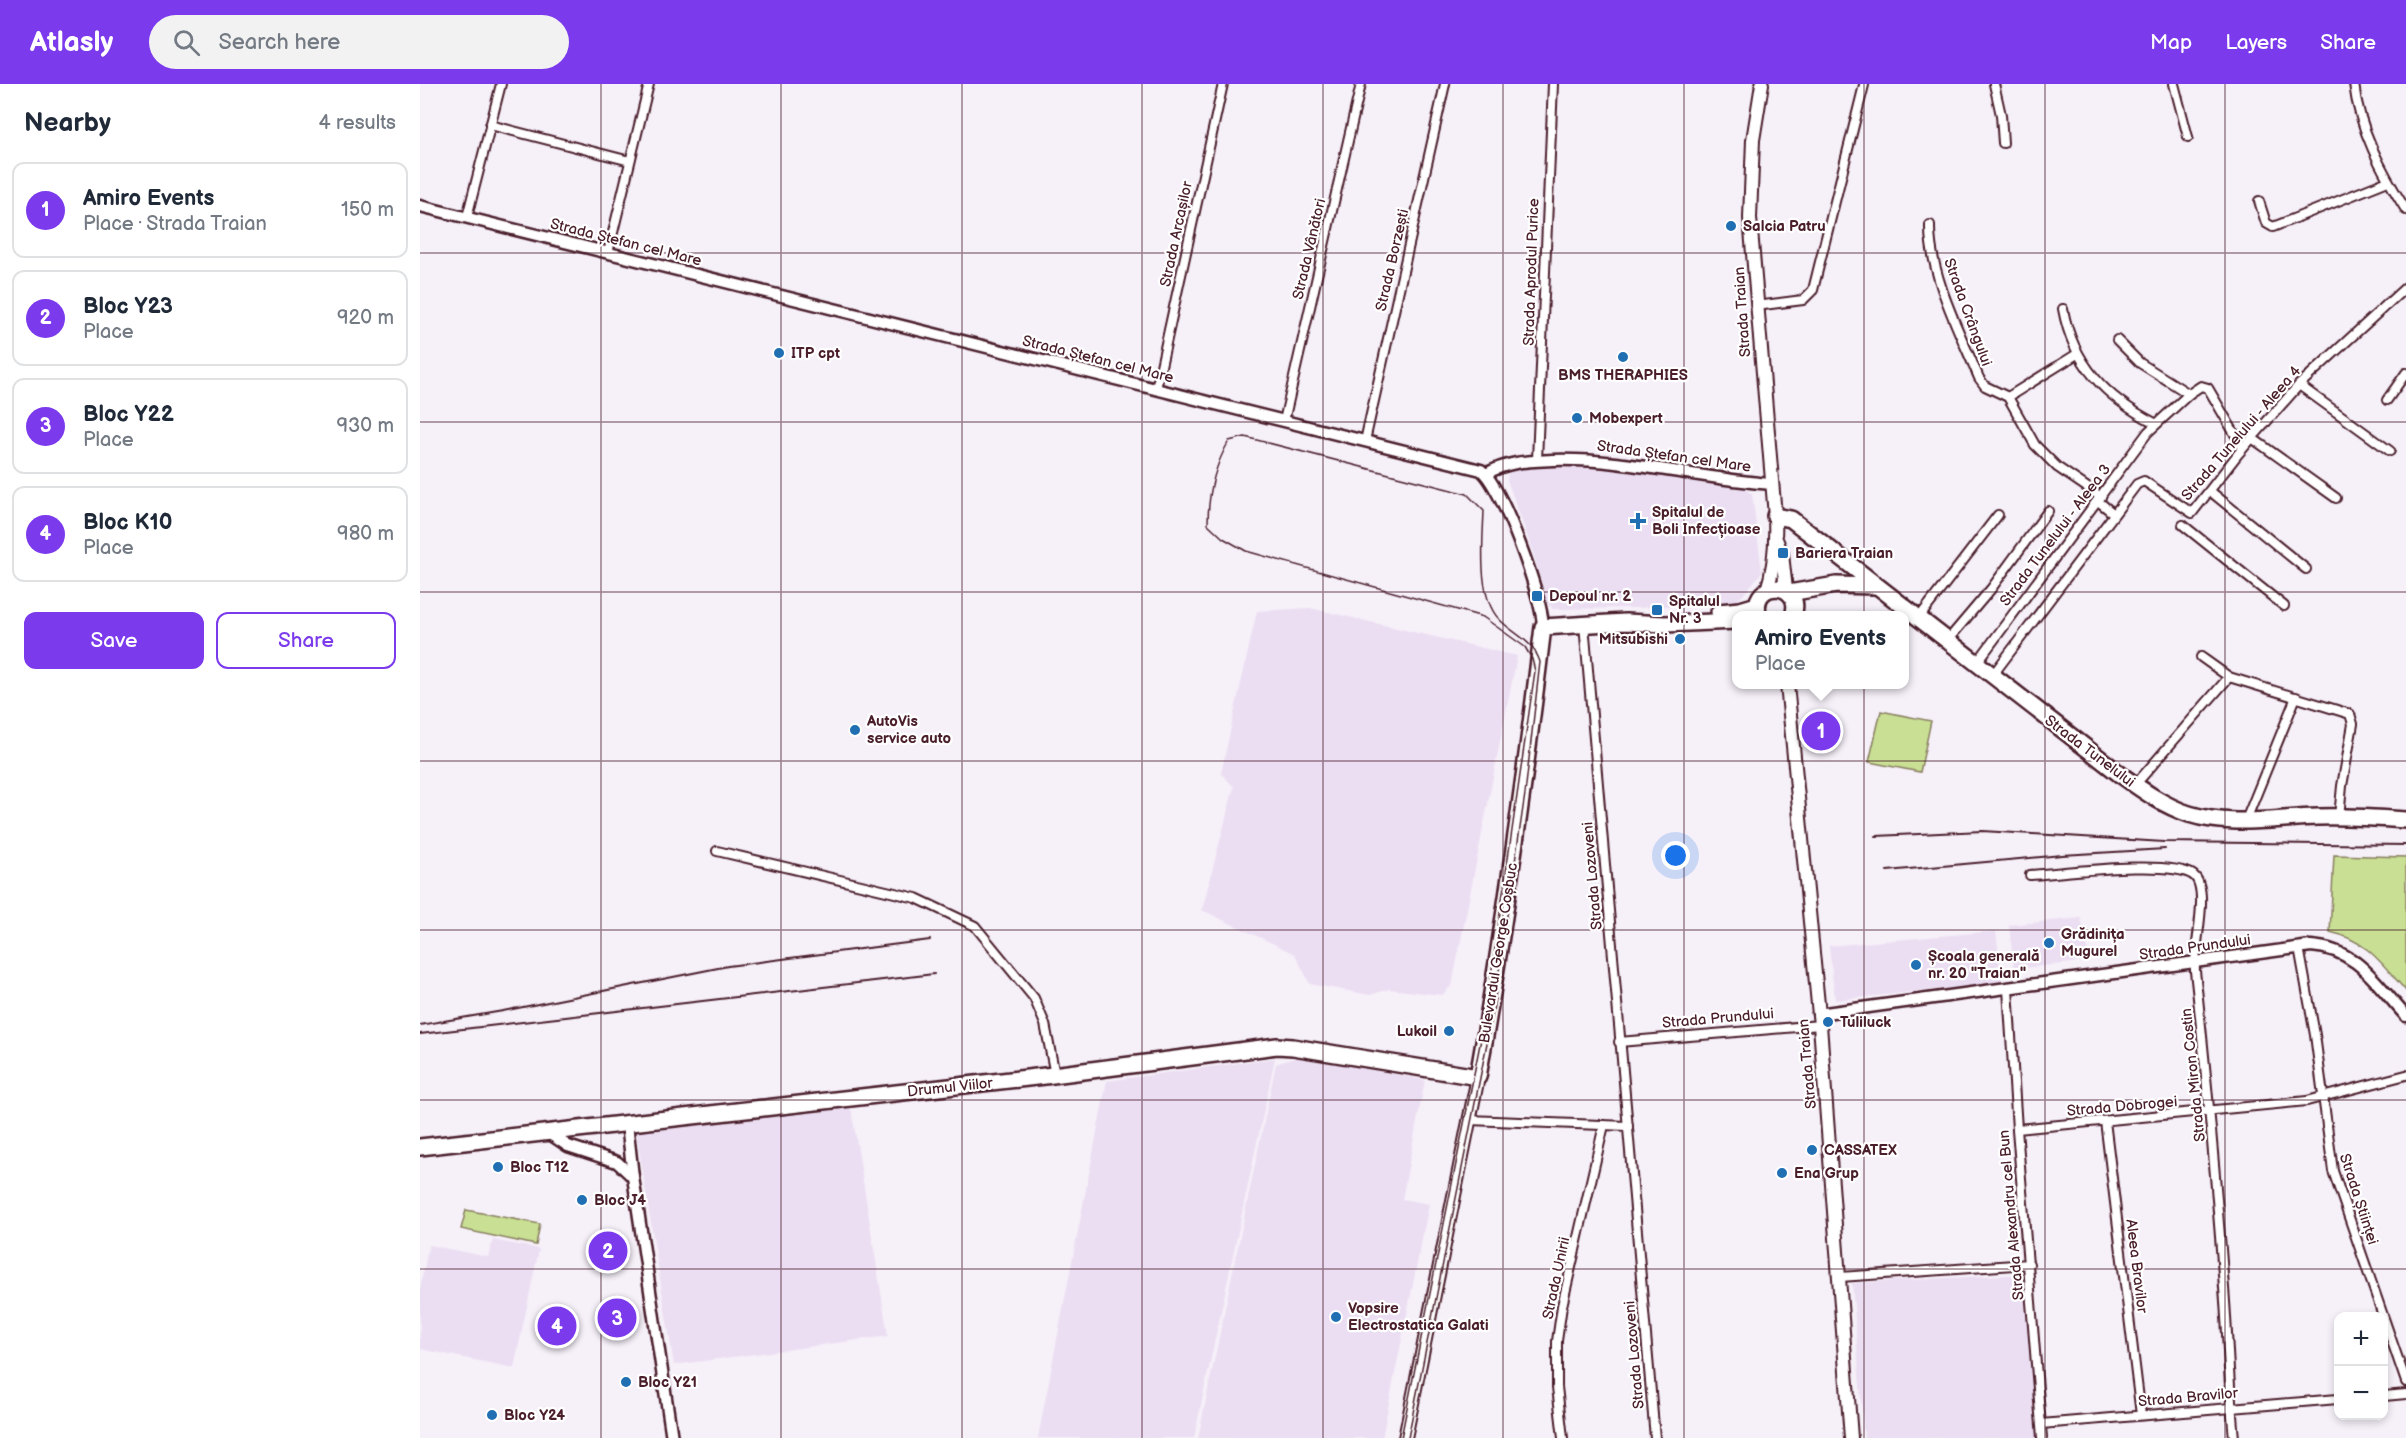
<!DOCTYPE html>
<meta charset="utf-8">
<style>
:root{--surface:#fff;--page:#f2f2f3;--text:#1f2937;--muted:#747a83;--line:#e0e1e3;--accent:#7c3aed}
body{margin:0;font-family:"Balsamiq Sans",sans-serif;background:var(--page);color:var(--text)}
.controls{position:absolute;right:18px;bottom:18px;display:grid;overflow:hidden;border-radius:12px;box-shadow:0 3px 9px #0003}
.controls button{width:54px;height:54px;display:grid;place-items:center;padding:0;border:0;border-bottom:2px solid var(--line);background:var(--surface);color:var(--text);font:30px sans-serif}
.you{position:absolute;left:1256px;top:772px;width:21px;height:21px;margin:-15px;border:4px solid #fff;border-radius:50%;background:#1a73e8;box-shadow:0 0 0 9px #1a73e833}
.badge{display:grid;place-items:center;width:39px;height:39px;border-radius:50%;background:var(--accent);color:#fff;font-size:20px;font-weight:700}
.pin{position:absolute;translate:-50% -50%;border:3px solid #fff;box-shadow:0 2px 6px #0006}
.popup{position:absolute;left:1312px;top:527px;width:177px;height:78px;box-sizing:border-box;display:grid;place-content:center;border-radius:12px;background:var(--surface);filter:drop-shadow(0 2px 4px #0005);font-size:20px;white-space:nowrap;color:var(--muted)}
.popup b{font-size:22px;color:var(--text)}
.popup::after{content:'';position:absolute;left:50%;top:100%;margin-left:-12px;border:12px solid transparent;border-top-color:var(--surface)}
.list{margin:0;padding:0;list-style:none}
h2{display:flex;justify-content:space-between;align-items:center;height:78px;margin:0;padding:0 24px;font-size:26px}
h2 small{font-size:20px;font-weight:400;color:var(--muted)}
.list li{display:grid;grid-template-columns:39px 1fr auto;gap:18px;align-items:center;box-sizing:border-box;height:96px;margin:0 12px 12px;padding:0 12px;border:2px solid var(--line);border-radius:12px}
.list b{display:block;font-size:22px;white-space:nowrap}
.list p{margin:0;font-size:20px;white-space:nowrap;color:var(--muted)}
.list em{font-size:20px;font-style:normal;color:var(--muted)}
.actions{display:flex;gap:12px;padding:18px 24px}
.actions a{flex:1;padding:14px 0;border:2px solid var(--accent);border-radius:12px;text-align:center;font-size:21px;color:var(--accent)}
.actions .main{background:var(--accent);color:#fff}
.icon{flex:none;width:33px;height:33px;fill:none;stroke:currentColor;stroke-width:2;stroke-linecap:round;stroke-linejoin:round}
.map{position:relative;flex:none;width:1986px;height:1354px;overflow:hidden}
header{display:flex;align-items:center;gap:36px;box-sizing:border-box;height:84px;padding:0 30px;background:var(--accent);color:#fff}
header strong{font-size:28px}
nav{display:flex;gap:33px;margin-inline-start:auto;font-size:21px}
.search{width:420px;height:54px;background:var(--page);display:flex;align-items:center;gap:15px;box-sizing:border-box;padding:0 21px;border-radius:33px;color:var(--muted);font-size:22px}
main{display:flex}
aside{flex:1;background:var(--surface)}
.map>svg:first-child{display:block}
.built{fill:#ebdef2}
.green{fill:#c8df94;stroke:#897f60;stroke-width:1.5}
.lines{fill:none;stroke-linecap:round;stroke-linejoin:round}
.street-casing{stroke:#4a1f2b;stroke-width:12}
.secondary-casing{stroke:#4a1f2b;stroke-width:15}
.primary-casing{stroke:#4a1f2b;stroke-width:16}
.highway-casing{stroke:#4a1f2b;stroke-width:20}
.street{stroke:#fff;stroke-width:8}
.secondary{stroke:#fff;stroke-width:10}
.primary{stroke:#fff;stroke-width:12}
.highway{stroke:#fff;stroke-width:15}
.tram{stroke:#4a1f2b;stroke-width:1.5}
.rail{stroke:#4a1f2b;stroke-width:2}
.grid{fill:none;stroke:#4a1f2b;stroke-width:1.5;stroke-opacity:0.55}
.poi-dot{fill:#1f6fb2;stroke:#fff;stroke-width:2}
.labels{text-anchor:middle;stroke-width:4.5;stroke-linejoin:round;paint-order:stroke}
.poi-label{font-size:15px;font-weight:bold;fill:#4a1f2b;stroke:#fff;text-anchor:start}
.street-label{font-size:15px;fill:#4a1f2b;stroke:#fff}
</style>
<header>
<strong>Atlasly</strong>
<div class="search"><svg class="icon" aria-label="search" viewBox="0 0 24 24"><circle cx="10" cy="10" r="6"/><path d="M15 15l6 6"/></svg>Search here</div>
<nav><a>Map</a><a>Layers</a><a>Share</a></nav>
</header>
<main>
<aside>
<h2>Nearby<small>4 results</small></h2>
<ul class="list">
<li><span class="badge">1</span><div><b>Amiro Events</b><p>Place · Strada Traian</p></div><em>150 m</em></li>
<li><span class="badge">2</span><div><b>Bloc Y23</b><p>Place</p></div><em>920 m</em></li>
<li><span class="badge">3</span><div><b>Bloc Y22</b><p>Place</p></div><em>930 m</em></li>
<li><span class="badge">4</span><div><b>Bloc K10</b><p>Place</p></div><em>980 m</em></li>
</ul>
<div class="actions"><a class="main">Save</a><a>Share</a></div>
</aside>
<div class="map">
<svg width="1986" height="1354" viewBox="0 0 1986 1354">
<rect width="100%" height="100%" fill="#f6f0f9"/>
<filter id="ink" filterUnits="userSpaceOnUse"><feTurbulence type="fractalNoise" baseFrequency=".0167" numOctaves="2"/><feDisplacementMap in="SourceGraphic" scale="12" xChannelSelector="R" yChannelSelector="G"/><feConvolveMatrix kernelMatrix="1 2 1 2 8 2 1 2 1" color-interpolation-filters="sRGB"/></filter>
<g filter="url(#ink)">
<g class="built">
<polygon points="1124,382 1179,383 1318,400 1332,410 1342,488 1317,518 1217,524 1133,525 1127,519 1112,465 1087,396 1089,385"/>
<polygon points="890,524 1097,572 1032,901 1022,911 969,905 950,911 890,900 875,870 782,826 814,703 801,689 837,527"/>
<polygon points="1661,834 1670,877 1594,885 1589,841"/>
<polygon points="1576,847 1582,899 1415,916 1409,862"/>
<polygon points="883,971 1005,996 982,1115 1009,1120 962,1354 778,1354 856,980"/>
<polygon points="855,974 774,1354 618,1354 687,997"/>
<polygon points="431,1023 468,1252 254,1281 216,1047"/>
<polygon points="73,1156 119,1165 94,1284 0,1265 0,1204 9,1161 68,1173"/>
<polygon points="1604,1190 1617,1354 1444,1354 1432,1199"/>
</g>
<g class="green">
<polygon points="1461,627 1511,637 1500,688 1449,678"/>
<path d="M1914,771l72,2v134c-24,-27 -39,-51 -76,-59z"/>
<polygon points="46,1126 120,1140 116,1161 41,1145"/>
</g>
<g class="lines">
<defs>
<g id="street">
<polyline points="1574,0 1581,31 1583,59"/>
<polyline points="1754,0 1768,53"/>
<path d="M1934,0c5,45 28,88 52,126"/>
<polyline points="70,41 210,77"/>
<polyline points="1839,117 1846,139 1853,143 1968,97"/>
<polyline points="47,133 81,0"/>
<path d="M1510,141c-1,49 30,108 49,153l6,8 23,11 27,48 22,22 44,30"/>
<polyline points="188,169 229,0"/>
<polyline points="1336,222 1383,216 1393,206 1444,1"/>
<path d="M1643,225c10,55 43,89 92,114"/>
<polyline points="1697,256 1720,279 1769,310"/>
<polyline points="1879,301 1970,367"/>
<polyline points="736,305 803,0"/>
<polyline points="1588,313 1657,270"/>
<polyline points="1967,316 1986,289"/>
<polyline points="864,337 941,0"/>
<polyline points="1832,354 1916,414"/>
<polyline points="945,357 1025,0"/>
<polyline points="1117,376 1133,0"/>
<polyline points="1790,407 1886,485"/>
<polyline points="1678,417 1694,430"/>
<polyline points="1763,441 1864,522"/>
<polyline points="1498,535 1578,431"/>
<polyline points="1164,540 1235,1354"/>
<polyline points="1527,557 1571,505 1628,427"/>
<polyline points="1781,573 1809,593 1930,630 1933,640 1922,702 1919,733"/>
<polyline points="1556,580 1728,348 1769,310 1781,302 1788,304 1823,364"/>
<polyline points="1572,592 1717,400 1724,397 1772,429 1818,370 1879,301 1986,203"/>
<polyline points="1715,701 1809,593"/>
<polyline points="1826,736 1876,613"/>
<polyline points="297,767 496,814 555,842 614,914 625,940 635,991"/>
<path d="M1610,791c32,-2 140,-16 163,0 18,13 0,72 2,96 12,106 21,211 29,317 4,50 5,100 10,150"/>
<polyline points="1879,863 1895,951 1913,1087 1986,1298"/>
<polyline points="1588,905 1597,1045 1622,1354"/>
<polyline points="1199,958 1400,941"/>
<polyline points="1049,1036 1208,1042"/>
<polyline points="1685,1037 1721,1331"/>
<polyline points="1597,1045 1887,1017 1986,991"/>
<polyline points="1420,1193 1609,1180"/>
<polyline points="1964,1312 1986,1310"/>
<polyline points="1621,1340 1918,1315"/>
<polyline points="1143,1354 1137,1303 1137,1257 1142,1222 1184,1041"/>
</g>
<g id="secondary">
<path d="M0,122l1061,264c21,16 62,129 62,157"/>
<path d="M1066,390c22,-13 43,-13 67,-14 74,-2 145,19 219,24"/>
<path d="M1398,930l493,-68c47,3 65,38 95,70"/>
<polyline points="207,1039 213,1093 252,1354"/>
<polyline points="127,1048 148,1062 197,1078 213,1093"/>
</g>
<g id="primary">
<path d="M1342,0l-9,56 -3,78 25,298c1,24 0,50 -8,74"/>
<polyline points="1356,455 1362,470 1366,506"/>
<polyline points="1367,600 1400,941 1431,1354"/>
<polyline points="985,1354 1058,993"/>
</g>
<g id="highway">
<path d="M1355,432l16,3 330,256c21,15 43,31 68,39 41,13 87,4 129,3 29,-1 59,1 88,3"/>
<polyline points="1369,509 1416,501 1455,502"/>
<polyline points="1299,528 1320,526 1337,521"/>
<path d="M1338,529c-7,-35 47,-32 35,3"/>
<path d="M0,1063l625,-71 232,-30 16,1 185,30c26,-149 47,-299 65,-450l82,-5 40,2 72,-3"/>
</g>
</defs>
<use href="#street" class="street-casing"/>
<use href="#secondary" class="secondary-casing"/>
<use href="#primary" class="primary-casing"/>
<use href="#highway" class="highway-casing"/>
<use href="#street" class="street"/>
<use href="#secondary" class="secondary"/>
<use href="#primary" class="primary"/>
<use href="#highway" class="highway"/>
<path class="tram" d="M981,1354l83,-414 51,-353 -3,-12 -7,-12 -42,-30 -237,-66 -23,-13 -15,-14c0,-30 6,-57 21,-83l16,-4 222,57 17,17c-1,30 -7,85 15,108 15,16 34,21 41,43l-15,132 -33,224 -84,420"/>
<g class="rail">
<polyline points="1456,752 1562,747 1744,758 1986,761"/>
<polyline points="1467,787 1642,771 1745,765"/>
<polyline points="0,941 83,927 308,882 510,856"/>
<polyline points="0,950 514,890"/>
</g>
</g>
</g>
<path class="grid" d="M181,0v1354M361,0v1354M542,0v1354M722,0v1354M903,0v1354M1083,0v1354M1264,0v1354M1444,0v1354M1625,0v1354M1805,0v1354M0,169h1986M0,338h1986M0,508h1986M0,677h1986M0,846h1986M0,1016h1986M0,1185h1986"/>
<g class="poi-dot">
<circle cx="1311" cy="142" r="6"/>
<circle cx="359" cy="269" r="6"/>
<circle cx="1203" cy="273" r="6"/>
<circle cx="1157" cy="334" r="6"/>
<path d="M1215 428h6v6h6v6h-6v6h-6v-6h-6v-6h6z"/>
<rect x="1357" y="463" width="12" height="12" rx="3"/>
<rect x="1111" y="506" width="12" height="12" rx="3"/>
<rect x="1231" y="520" width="12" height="12" rx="3"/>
<circle cx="1260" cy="555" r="6"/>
<circle cx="435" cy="646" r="6"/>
<circle cx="1629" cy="859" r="6"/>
<circle cx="1496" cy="881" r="6"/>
<circle cx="1408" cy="938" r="6"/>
<circle cx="1029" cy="947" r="6"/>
<circle cx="1392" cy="1066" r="6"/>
<circle cx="78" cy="1083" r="6"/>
<circle cx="1362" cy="1089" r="6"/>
<circle cx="162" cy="1116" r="6"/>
<circle cx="916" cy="1233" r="6"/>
<circle cx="206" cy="1298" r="6"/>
<circle cx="72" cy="1331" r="6"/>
</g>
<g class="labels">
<g class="poi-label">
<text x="1323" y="147">Salcia Patru</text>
<text x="371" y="274">ITP cpt</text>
<text x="1203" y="296" text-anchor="middle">BMS THERAPHIES</text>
<text x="1169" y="339">Mobexpert</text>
<text x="1232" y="433">Spitalul de<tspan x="1232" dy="17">Boli Infecțioase</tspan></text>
<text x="1375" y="474">Bariera Traian</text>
<text x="1129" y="517">Depoul nr. 2</text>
<text x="1249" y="522">Spitalul<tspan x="1249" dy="17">Nr. 3</tspan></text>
<text x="1248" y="560" text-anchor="end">Mitsubishi</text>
<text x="447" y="642">AutoVis<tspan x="447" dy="17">service auto</tspan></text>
<text x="1641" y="855">Grădinița<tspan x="1641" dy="17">Mugurel</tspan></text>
<text x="1508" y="877">Școala generală<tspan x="1508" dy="17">nr. 20 "Traian"</tspan></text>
<text x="1420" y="943">Tuliluck</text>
<text x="1017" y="952" text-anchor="end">Lukoil</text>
<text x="1404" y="1071">CASSATEX</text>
<text x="90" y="1088">Bloc T12</text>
<text x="1374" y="1094">Ena Grup</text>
<text x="174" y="1121">Bloc J4</text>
<text x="928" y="1229">Vopsire<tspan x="928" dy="17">Electrostatica Galati</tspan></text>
<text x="218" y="1303">Bloc Y21</text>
<text x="84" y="1336">Bloc Y24</text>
</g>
<g class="street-label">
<text transform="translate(756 150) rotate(-78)" y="5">Strada Arcașilor</text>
<text transform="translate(206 158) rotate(14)" y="5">Strada Ștefan cel Mare</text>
<text transform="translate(889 165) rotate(-77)" y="5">Strada Vânători</text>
<text transform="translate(972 176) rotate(-77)" y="5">Strada Borzești</text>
<text transform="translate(1111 188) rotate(-88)" y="5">Strada Aprodul Purice</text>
<text transform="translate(1322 228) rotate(-94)" y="5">Strada Traian</text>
<text transform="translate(1548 228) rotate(70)" y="5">Strada Crângului</text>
<text transform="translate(678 275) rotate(14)" y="5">Strada Ștefan cel Mare</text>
<text transform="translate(1821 349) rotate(-49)" y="5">Strada Tunelului - Aleea 4</text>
<text transform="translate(1254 372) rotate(8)" y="5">Strada Ștefan cel Mare</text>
<text transform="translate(1635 451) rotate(-53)" y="5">Strada Tunelului - Aleea 3</text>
<text transform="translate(1670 667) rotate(37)" y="5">Strada Tunelului</text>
<text transform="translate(1172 792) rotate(-95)" y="5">Strada Lozoveni</text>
<text transform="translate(1775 863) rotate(-8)" y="5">Strada Prundului</text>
<text transform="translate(1078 869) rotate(-81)" y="5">Bulevardul George Coșbuc</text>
<text transform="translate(1298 934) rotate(-5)" y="5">Strada Prundului</text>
<text transform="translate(1387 980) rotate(-95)" y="5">Strada Traian</text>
<text transform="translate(1773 991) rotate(-96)" y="5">Strada Miron Costin</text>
<text transform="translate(530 1003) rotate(-6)" y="5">Drumul Viilor</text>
<text transform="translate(1702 1022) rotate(-5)" y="5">Strada Dobrogei</text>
<text transform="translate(1939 1115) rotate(72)" y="5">Strada Științei</text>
<text transform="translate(1591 1131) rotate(-95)" y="5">Strada Alexandru cel Bun</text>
<text transform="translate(1717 1182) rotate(83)" y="5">Aleea Bravilor</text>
<text transform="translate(1136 1194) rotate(-78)" y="5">Strada Unirii</text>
<text transform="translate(1214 1271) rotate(-95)" y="5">Strada Lozoveni</text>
<text transform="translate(1768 1313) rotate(-5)" y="5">Strada Bravilor</text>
</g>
</g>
</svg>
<div class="controls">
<button>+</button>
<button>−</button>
</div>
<div class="you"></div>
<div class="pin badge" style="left:1401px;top:647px">1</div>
<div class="popup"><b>Amiro Events</b>Place</div>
<div class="pin badge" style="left:188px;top:1167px">2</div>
<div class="pin badge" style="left:197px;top:1234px">3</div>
<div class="pin badge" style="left:137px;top:1242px">4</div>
</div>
</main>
